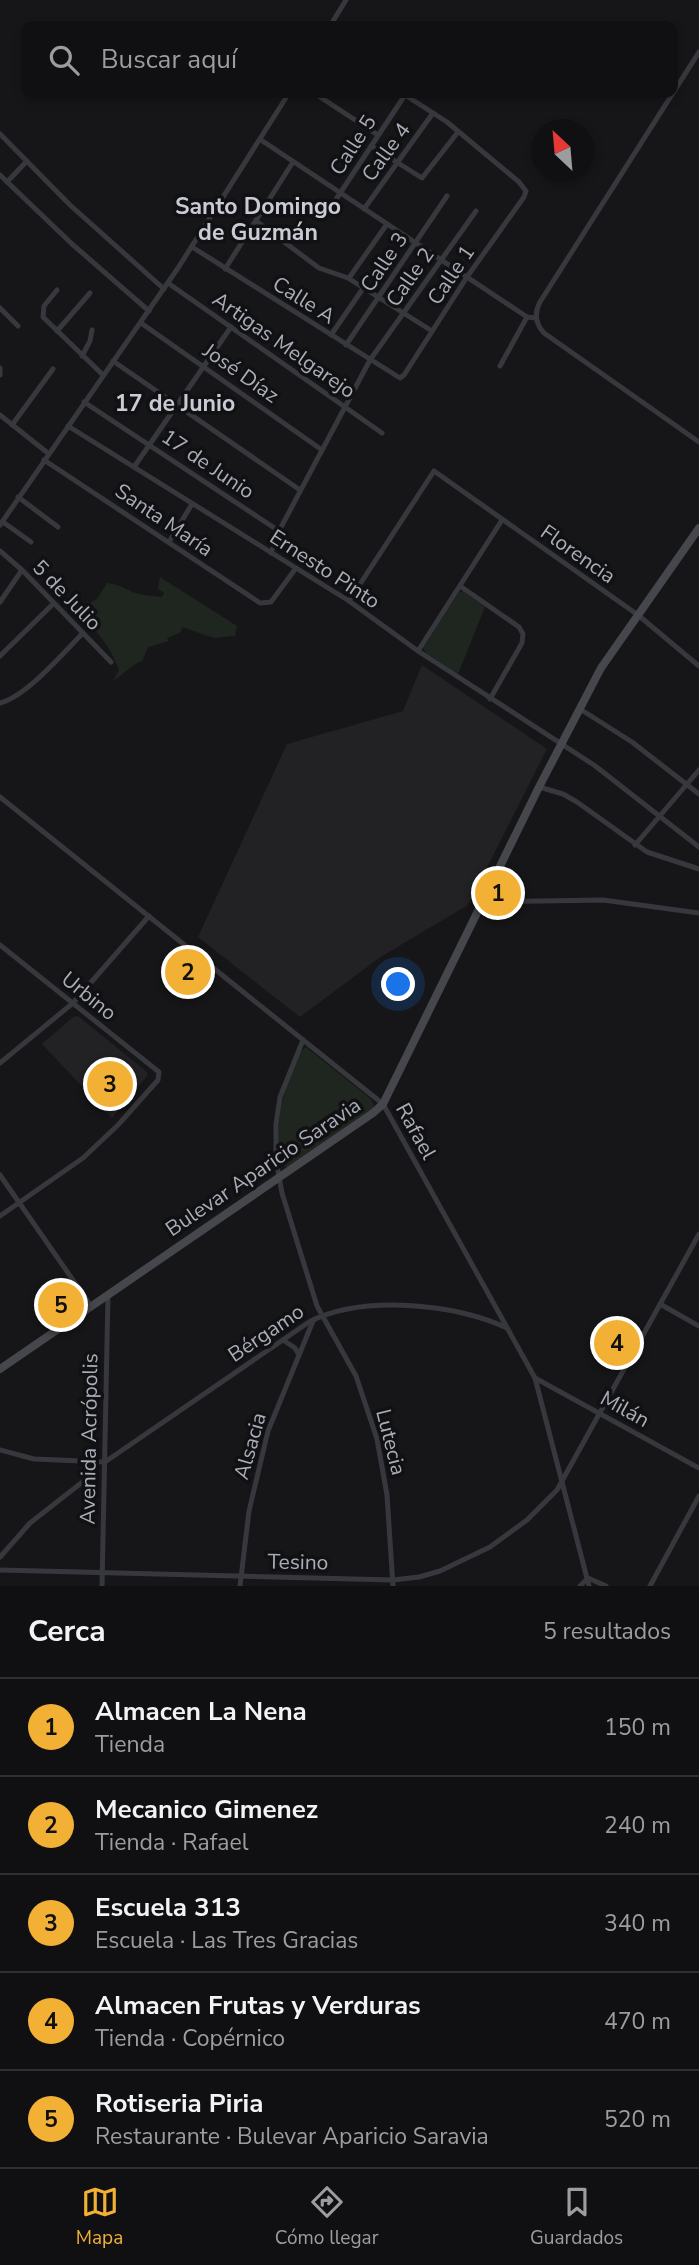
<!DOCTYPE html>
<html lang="es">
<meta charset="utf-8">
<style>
:root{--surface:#101012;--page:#19191b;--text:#f1f3f6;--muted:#9c9d9f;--line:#303032;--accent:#f2b134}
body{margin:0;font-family:"Nunito Sans",sans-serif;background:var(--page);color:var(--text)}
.compass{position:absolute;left:531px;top:119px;width:63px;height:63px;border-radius:50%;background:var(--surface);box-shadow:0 4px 10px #0003;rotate:334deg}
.you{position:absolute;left:399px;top:985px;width:24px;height:24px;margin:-18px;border:5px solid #fff;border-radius:50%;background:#1a73e8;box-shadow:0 0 0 10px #1a73e833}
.badge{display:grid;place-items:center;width:46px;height:46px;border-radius:50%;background:var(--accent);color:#111;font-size:23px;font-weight:700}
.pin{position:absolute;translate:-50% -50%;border:4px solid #fff;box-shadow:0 2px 7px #0006}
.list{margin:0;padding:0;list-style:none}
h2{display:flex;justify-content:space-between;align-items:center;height:91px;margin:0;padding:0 28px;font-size:30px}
h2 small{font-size:23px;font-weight:400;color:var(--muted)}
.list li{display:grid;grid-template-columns:46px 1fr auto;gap:21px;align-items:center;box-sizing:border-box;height:98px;padding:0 28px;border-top:2px solid var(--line)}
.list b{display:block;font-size:26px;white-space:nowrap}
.list p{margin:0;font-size:23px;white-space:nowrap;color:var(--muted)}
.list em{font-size:23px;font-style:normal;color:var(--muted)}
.icon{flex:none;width:38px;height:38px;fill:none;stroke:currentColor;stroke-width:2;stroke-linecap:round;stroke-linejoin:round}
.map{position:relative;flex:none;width:699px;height:1586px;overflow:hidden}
.search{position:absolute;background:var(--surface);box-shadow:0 4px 10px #0003;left:21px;right:21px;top:21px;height:77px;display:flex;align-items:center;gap:18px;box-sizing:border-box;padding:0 24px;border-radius:14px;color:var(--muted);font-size:26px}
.sheet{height:581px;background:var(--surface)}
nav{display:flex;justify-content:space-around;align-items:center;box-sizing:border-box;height:98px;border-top:2px solid var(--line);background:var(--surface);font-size:19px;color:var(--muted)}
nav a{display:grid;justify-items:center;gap:4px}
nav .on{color:var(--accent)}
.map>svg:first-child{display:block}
.built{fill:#222225}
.green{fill:#1e261f}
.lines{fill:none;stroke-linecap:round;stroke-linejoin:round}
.street{stroke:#37383d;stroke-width:5}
.secondary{stroke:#45474d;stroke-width:8}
.labels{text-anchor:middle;stroke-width:7;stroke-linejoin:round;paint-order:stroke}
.street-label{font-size:21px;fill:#a8adb8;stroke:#111113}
.neighbourhood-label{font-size:23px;font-weight:bold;fill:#c9ccd4;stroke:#111113}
</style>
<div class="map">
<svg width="699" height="1586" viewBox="0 0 699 1586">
<rect width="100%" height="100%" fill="#161618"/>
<g class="built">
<polygon points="422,665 547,749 468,905 379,958 300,1017 198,937 287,744 403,711"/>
<polygon points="78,1016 147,1072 147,1076 112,1118 42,1044 73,1017"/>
</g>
<g class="green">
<path d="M160,577l77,49 -2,10 -21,2 -32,-11 -1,5 -14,6 2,3 -21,6 -6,14c-11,4 -19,14 -29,20l6,-11c-8,-22 -22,-41 -41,-55l2,-7 17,-9 10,-16c9,1 13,3 21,7 10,5 23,6 34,7l2,-4 -6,-4z"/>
<polygon points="463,591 485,607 458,674 426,653 423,648 459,592"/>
<path d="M306,1047l65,52 3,6 -2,4 -84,58h-3c-17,-18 1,-107 21,-120z"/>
</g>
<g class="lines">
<g class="street">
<polyline points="330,26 346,0"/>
<path d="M699,52l-159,250c-6,11 -5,21 4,31l155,109"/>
<polyline points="314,93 378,135"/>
<polyline points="0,134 70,205 164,289"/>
<polyline points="261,140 527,317 536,318"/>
<polyline points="371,146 422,178 458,132"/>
<polyline points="0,175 72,244 149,311"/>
<polyline points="7,182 27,161"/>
<polyline points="364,209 433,113"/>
<polyline points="256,221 319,268 348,278 432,331"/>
<polyline points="192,247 400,378 404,375 467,277 524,197 526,191 519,182 447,122 405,95 327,213"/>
<polyline points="225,269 293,162"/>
<polyline points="349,278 387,224"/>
<polyline points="168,283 382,433"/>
<polyline points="57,290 44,306 43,317 103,375"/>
<polyline points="0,308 18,326"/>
<polyline points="141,323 322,450"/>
<polyline points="57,331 90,293"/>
<polyline points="331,335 364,287"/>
<polyline points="346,345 447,196"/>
<polyline points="82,356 90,341 92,330"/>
<polyline points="113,361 300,490"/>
<polyline points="500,366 527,317"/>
<polyline points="0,368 0,375"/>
<polyline points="84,402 279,531"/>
<polyline points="0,415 49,454"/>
<polyline points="12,425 53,369"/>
<polyline points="68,426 349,601 418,651 594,765 699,847"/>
<polyline points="44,460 260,603 271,602 296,568"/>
<polyline points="134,467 231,327"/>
<polyline points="18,497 58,527"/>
<polyline points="3,522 31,542"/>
<polyline points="0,525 178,268 289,93"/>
<polyline points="169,542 192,504"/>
<polyline points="0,551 22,570 111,662"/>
<polyline points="271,553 279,531 370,360 476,211"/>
<polyline points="460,586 519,627 523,634 522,643 490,699"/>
<polyline points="349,601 434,471 638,615 699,666"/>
<polyline points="0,602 22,570"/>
<polyline points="418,651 502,520"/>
<polyline points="0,656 54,603"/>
<path d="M0,703c27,-7 63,-50 83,-70"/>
<polyline points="580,709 632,742 699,794"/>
<polyline points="539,787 563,794 577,802 647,852 699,869"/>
<polyline points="0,797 383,1104 535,1378 589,1586"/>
<polyline points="635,845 699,770"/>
<polyline points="483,902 603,900 699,913"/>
<polyline points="0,945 159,1072 158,1080 118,1125 83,1158 0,1216"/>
<polyline points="303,1040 280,1097 276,1124 276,1160 282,1193 317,1306 356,1376 377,1439 387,1495 393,1586"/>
<polyline points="0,1063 73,1003 149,916"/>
<polyline points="0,1175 91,1306"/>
<polyline points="660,1304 699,1326"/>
<polyline points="283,1340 295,1348 299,1355"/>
<polyline points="535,1378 699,1468"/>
<path d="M0,1450l34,9 71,3 204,-140c52,-27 146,-19 198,6"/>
<polyline points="0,1557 30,1523 85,1480 86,1462"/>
<polyline points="0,1570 393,1580 419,1577 440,1571 490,1547 527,1520 557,1490 699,1234"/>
<polyline points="102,1586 108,1295"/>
<polyline points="240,1586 249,1511 268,1431 313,1321"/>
<polyline points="580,1586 588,1578 606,1586"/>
<polyline points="650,1586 699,1496"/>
</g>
<polyline class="secondary" points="0,1369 373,1113 383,1104 539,787 601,668 699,528"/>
</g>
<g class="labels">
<g class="street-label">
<text transform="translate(353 145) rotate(-57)" y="7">Calle 5</text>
<text transform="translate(386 152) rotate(-54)" y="7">Calle 4</text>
<text transform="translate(384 262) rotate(-56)" y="7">Calle 3</text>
<text transform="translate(451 275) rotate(-56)" y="7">Calle 1</text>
<text transform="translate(410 277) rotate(-55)" y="7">Calle 2</text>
<text transform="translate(304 300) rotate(32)" y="7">Calle A</text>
<text transform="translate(284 345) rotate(35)" y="7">Artigas Melgarejo</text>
<text transform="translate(241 373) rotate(35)" y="7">José Díaz</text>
<text transform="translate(208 464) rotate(34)" y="7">17 de Junio</text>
<text transform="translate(164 520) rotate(34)" y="7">Santa María</text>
<text transform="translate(578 554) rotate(35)" y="7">Florencia</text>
<text transform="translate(325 569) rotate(33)" y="7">Ernesto Pinto</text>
<text transform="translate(67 595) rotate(46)" y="7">5 de Julio</text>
<text transform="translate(89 996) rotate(39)" y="7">Urbino</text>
<text transform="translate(416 1131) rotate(61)" y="7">Rafael</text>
<text transform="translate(263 1167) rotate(-34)" y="7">Bulevar Aparicio Saravia</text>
<text transform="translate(266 1333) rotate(-34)" y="7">Bérgamo</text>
<text transform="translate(625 1409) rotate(29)" y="7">Milán</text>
<text transform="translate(89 1439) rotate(-89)" y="7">Avenida Acrópolis</text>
<text transform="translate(391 1442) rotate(76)" y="7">Lutecia</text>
<text transform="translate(250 1446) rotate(-74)" y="7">Alsacia</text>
<text transform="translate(298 1562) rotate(1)" y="7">Tesino</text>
</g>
<g class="neighbourhood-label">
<text x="258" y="214">Santo Domingo<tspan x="258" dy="26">de Guzmán</tspan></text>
<text x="175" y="411">17 de Junio</text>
</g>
</g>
</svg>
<svg class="compass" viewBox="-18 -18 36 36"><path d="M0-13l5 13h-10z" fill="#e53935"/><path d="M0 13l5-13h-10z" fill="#9c9d9f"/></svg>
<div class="you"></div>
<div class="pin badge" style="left:498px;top:893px">1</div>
<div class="pin badge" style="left:188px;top:972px">2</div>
<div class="pin badge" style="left:110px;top:1084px">3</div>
<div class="pin badge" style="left:617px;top:1343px">4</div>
<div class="pin badge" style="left:61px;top:1305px">5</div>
<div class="search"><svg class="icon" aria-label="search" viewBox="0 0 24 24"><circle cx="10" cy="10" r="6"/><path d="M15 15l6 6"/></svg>Buscar aquí</div>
</div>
<section class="sheet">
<h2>Cerca<small>5 resultados</small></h2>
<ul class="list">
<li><span class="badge">1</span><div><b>Almacen La Nena</b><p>Tienda</p></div><em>150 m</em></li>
<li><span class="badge">2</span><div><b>Mecanico Gimenez</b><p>Tienda · Rafael</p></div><em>240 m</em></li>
<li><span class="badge">3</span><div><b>Escuela 313</b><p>Escuela · Las Tres Gracias</p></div><em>340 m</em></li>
<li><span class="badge">4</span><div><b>Almacen Frutas y Verduras</b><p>Tienda · Copérnico</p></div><em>470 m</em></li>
<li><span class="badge">5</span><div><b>Rotiseria Piria</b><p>Restaurante · Bulevar Aparicio Saravia</p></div><em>520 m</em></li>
</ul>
</section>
<nav>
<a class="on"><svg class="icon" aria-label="map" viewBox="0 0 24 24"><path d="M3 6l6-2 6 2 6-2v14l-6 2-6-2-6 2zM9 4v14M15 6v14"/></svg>Mapa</a>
<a><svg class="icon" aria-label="directions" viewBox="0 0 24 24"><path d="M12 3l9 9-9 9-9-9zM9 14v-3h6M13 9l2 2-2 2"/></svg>Cómo llegar</a>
<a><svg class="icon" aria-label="saved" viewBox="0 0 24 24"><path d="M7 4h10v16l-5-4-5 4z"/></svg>Guardados</a>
</nav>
